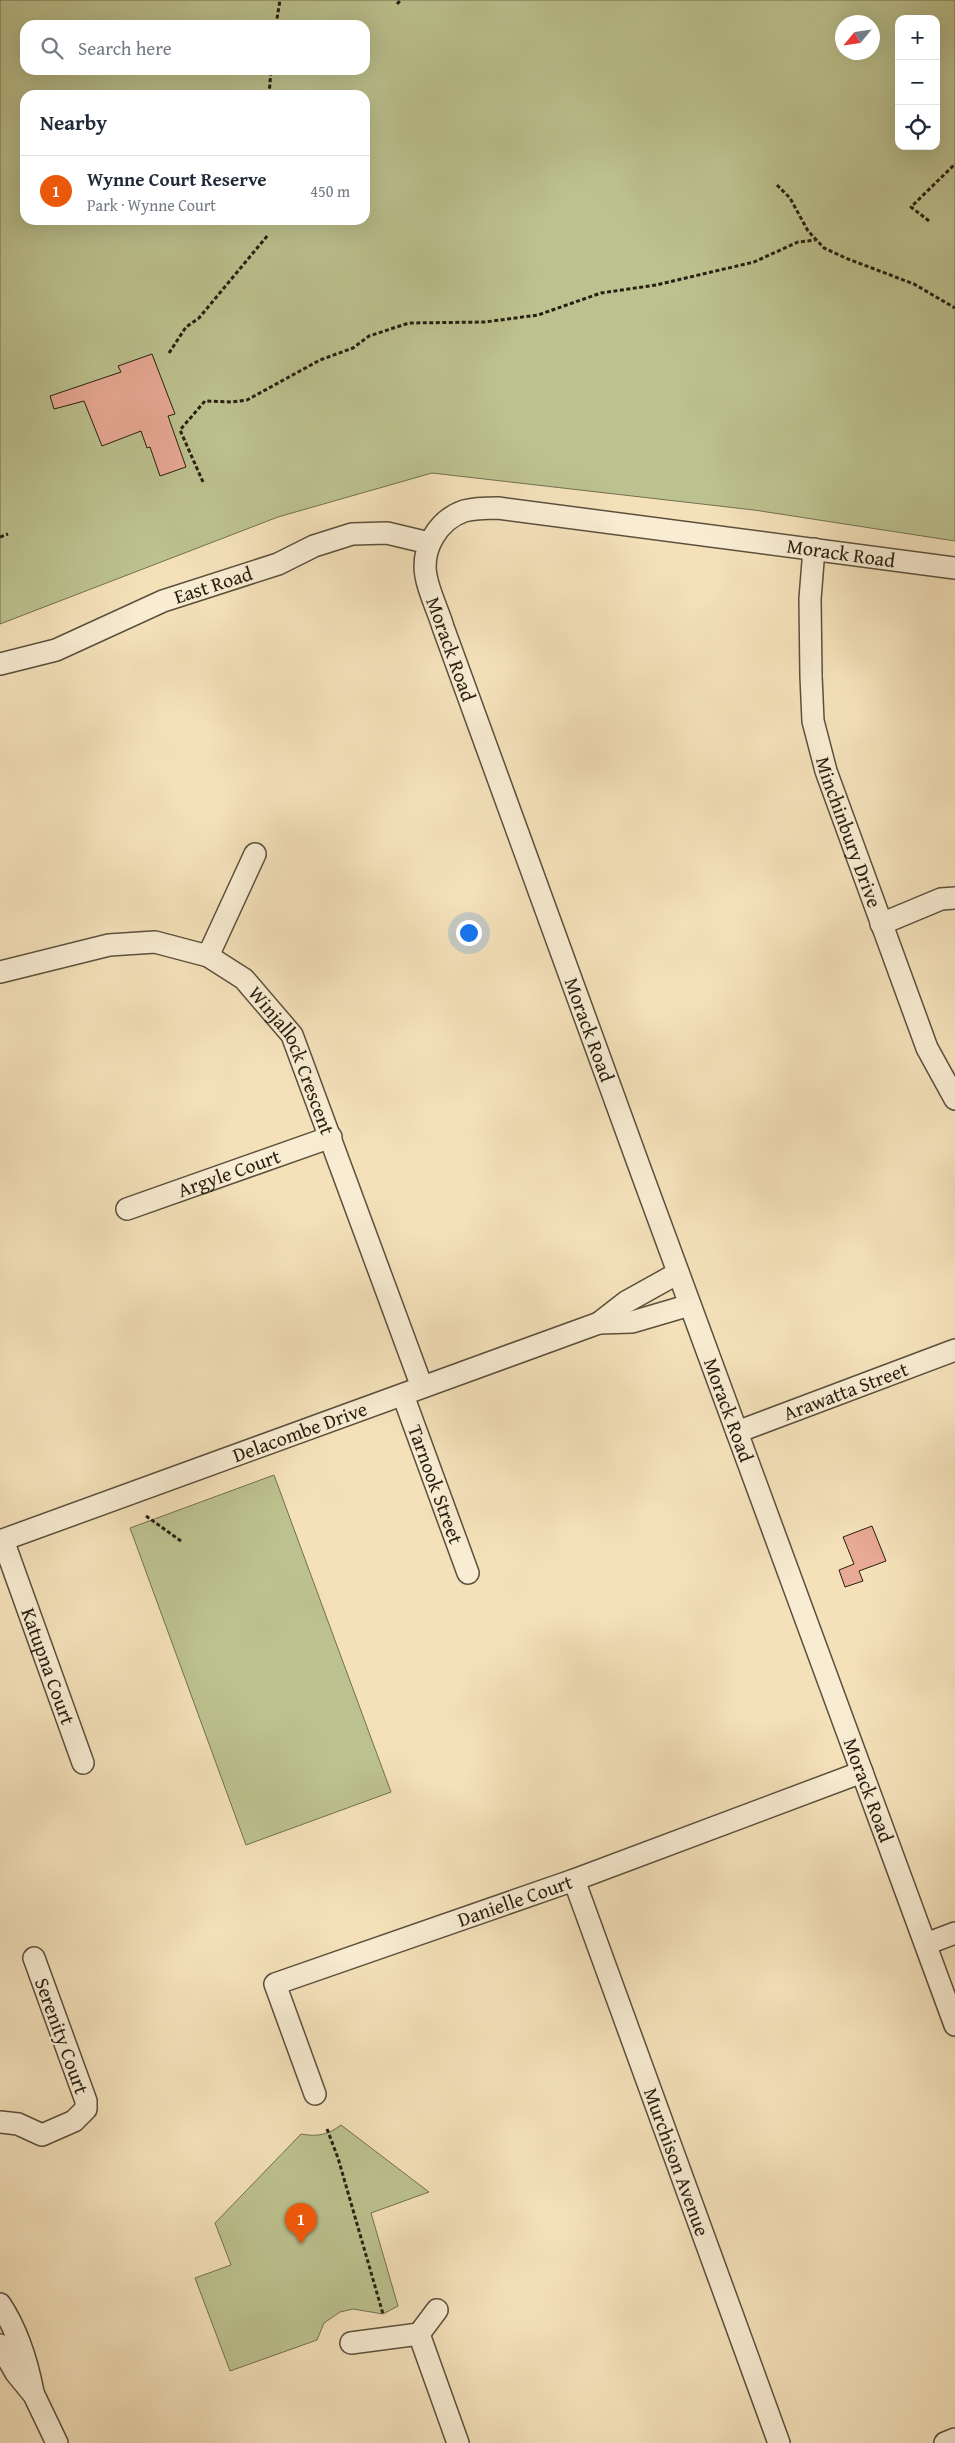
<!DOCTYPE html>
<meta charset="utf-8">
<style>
:root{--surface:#fff;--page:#f2f2f3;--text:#1f2937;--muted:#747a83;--line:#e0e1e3;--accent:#ea580c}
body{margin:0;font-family:"Gentium Book Plus",serif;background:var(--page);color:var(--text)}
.controls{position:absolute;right:15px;top:15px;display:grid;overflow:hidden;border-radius:10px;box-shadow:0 5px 20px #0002}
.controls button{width:45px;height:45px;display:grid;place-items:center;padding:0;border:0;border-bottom:1px solid var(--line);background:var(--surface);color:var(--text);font:25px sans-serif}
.compass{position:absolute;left:835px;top:15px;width:45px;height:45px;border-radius:50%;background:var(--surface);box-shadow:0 5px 20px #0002;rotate:241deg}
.you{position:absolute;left:468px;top:932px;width:18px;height:18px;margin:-12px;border:4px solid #fff;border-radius:50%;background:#1a73e8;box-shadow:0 0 0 8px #1a73e833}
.badge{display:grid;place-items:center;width:32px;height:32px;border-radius:50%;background:var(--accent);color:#fff;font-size:16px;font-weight:700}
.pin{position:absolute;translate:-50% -41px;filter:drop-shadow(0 1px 2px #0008)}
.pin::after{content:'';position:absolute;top:26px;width:18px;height:15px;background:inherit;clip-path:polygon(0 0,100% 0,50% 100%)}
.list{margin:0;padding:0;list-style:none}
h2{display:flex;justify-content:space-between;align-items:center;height:65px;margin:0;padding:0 20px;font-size:21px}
h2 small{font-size:16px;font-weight:400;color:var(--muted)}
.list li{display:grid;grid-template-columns:32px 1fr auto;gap:15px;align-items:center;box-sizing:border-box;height:70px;padding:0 20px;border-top:1px solid var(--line)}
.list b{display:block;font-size:19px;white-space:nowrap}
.list p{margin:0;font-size:16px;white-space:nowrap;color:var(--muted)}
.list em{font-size:16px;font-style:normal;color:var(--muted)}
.icon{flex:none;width:28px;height:28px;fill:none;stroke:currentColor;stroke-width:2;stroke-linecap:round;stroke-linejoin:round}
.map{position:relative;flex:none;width:955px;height:2443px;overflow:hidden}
.search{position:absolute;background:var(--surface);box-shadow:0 5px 20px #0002;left:20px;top:20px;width:350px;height:55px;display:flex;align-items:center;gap:12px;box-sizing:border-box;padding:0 18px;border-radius:15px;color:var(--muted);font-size:19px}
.panel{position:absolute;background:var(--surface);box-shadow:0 5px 20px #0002;left:20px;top:90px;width:350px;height:135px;border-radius:15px}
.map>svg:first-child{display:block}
.green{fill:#bcc28f;stroke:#727050;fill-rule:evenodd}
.building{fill:#e8a995;stroke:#281f12}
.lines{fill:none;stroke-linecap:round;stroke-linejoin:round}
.minor-casing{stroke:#5b503c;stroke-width:24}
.path{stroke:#281f12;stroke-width:3;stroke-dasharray:4 2.5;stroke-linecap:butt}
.minor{stroke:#f8ecd2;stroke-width:21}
.labels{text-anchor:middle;stroke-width:4.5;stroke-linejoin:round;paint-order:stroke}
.street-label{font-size:20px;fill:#281f12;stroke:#f8ecd2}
</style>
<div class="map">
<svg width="955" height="2443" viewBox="0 0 955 2443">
<rect width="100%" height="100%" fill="#f4e1ba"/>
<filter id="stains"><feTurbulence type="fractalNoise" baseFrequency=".004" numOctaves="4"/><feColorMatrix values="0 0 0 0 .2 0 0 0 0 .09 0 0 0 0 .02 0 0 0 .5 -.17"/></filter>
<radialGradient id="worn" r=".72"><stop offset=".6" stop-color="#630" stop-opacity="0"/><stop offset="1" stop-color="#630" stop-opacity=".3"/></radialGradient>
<g class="green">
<path d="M0,0h955v541l-201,-31 -322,-37 -154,44 -278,107zM899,19h37v127h-37zM842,22h30v30h-30zM25,25h340v45h-340zM25,95h340v125h-340z"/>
<polygon points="274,1475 391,1792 246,1845 130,1528"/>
<path d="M341,2125l88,67 -58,21 27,93 -15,8 -30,-5 -13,3 -16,11 -7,17 -87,31 -35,-93 36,-13 -16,-42 86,-89c16,3 27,1 40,-9z"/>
</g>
<g class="building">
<polygon points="152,354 175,414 168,416 186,467 160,476 150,447 147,448 141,431 102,446 84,401 54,409 50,396 121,372 118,366"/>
<polygon points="872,1526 886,1561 859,1571 863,1581 845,1587 839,1570 854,1564 843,1537"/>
</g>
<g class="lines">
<defs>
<g id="minor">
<path id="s1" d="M814,549l-4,50 1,77 2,45 13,50 101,277 28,51"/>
<path id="s2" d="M955,568l-457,-60c-11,0 -23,0 -34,3 -26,9 -43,38 -38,65 3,17 12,34 17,51l199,547 313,851"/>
<path id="s3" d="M0,664l56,-14 107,-49 115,-37 36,-18 38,-12 35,-1 42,10"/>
<polyline points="881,924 941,899 955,898"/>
<polyline points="208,956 255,854"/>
<path id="s4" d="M0,972l109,-27 46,-3 53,14 36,23 48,56 130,352"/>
<path id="s5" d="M127,1209l204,-72"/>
<polyline points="599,1323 632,1322 690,1305"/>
<path id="s6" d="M403,1395l65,178"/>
<path id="s7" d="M737,1432l218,-82"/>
<path id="s8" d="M3,1540l80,223"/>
<path id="s9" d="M0,1541l599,-218 27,-21 52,-29"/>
<path id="s10" d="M574,1880l205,563"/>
<polyline points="926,1944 955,1933"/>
<path id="s11" d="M315,2094l-40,-110 299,-104 288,-108"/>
<polyline points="0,2122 18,2124 42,2135 74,2121 86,2109 86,2101 34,1958"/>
<path d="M0,2304c18,27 27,57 33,88"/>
<polyline points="419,2334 437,2310"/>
<polyline points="351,2343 419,2334 458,2443"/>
<polyline points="0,2345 16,2373 34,2395 57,2443"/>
<polyline points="945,2443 955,2439"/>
</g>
</defs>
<use href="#minor" class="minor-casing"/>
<g class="path">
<polyline points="397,4 401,0"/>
<polyline points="276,25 280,0"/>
<polyline points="269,95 271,70"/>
<polyline points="777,185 790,198 808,231 824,248 848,259 914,284 955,308"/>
<polyline points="929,221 911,207 955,164"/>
<polyline points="169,353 186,327 199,318 268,235"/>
<polyline points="203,482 180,430 205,401 232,402 247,400 320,360 353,348 369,336 409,323 485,322 538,315 601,293 656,285 754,262 798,242 815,240"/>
<polyline points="0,537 8,534"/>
<polyline points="146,1516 181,1541"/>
<polyline points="327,2129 338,2158 383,2314"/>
</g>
<use href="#minor" class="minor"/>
</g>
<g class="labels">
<g class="street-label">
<text transform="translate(841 553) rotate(8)" y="7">Morack Road</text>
<text dy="7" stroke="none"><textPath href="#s3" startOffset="228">East Road</textPath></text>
<text dy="7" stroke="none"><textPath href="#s2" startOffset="654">Morack Road</textPath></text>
<text dy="7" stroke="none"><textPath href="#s1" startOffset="289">Minchinbury Drive</textPath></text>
<text dy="7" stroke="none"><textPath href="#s2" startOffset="1059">Morack Road</textPath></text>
<text dy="7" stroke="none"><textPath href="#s4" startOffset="352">Winjallock Crescent</textPath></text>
<text dy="7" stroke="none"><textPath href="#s5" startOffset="108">Argyle Court</textPath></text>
<text dy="7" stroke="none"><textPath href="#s7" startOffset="116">Arawatta Street</textPath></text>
<text dy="7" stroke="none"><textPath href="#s2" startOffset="1464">Morack Road</textPath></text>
<text dy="7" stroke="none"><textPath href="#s9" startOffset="319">Delacombe Drive</textPath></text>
<text dy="7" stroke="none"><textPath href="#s6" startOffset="95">Tarnook Street</textPath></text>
<text dy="7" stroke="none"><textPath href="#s8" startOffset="134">Katupna Court</textPath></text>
<text dy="7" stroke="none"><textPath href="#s2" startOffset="1869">Morack Road</textPath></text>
<text dy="7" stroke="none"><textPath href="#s11" startOffset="371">Danielle Court</textPath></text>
<text transform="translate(62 2036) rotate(70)" y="7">Serenity Court</text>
<text dy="7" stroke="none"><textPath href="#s10" startOffset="300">Murchison Avenue</textPath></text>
</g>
</g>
<rect width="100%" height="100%" filter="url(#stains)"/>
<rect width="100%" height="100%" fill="url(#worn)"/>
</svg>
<div class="controls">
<button>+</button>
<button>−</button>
<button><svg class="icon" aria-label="locate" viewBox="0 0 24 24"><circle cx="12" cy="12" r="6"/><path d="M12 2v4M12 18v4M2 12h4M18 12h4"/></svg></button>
</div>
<svg class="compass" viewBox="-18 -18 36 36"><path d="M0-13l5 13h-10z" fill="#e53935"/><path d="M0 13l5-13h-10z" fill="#747a83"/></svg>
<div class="you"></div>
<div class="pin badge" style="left:301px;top:2244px">1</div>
<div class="search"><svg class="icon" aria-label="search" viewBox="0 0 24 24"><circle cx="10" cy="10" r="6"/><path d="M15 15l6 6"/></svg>Search here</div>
<section class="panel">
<h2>Nearby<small></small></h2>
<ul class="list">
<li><span class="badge">1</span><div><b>Wynne Court Reserve</b><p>Park · Wynne Court</p></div><em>450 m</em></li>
</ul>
</section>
</div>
